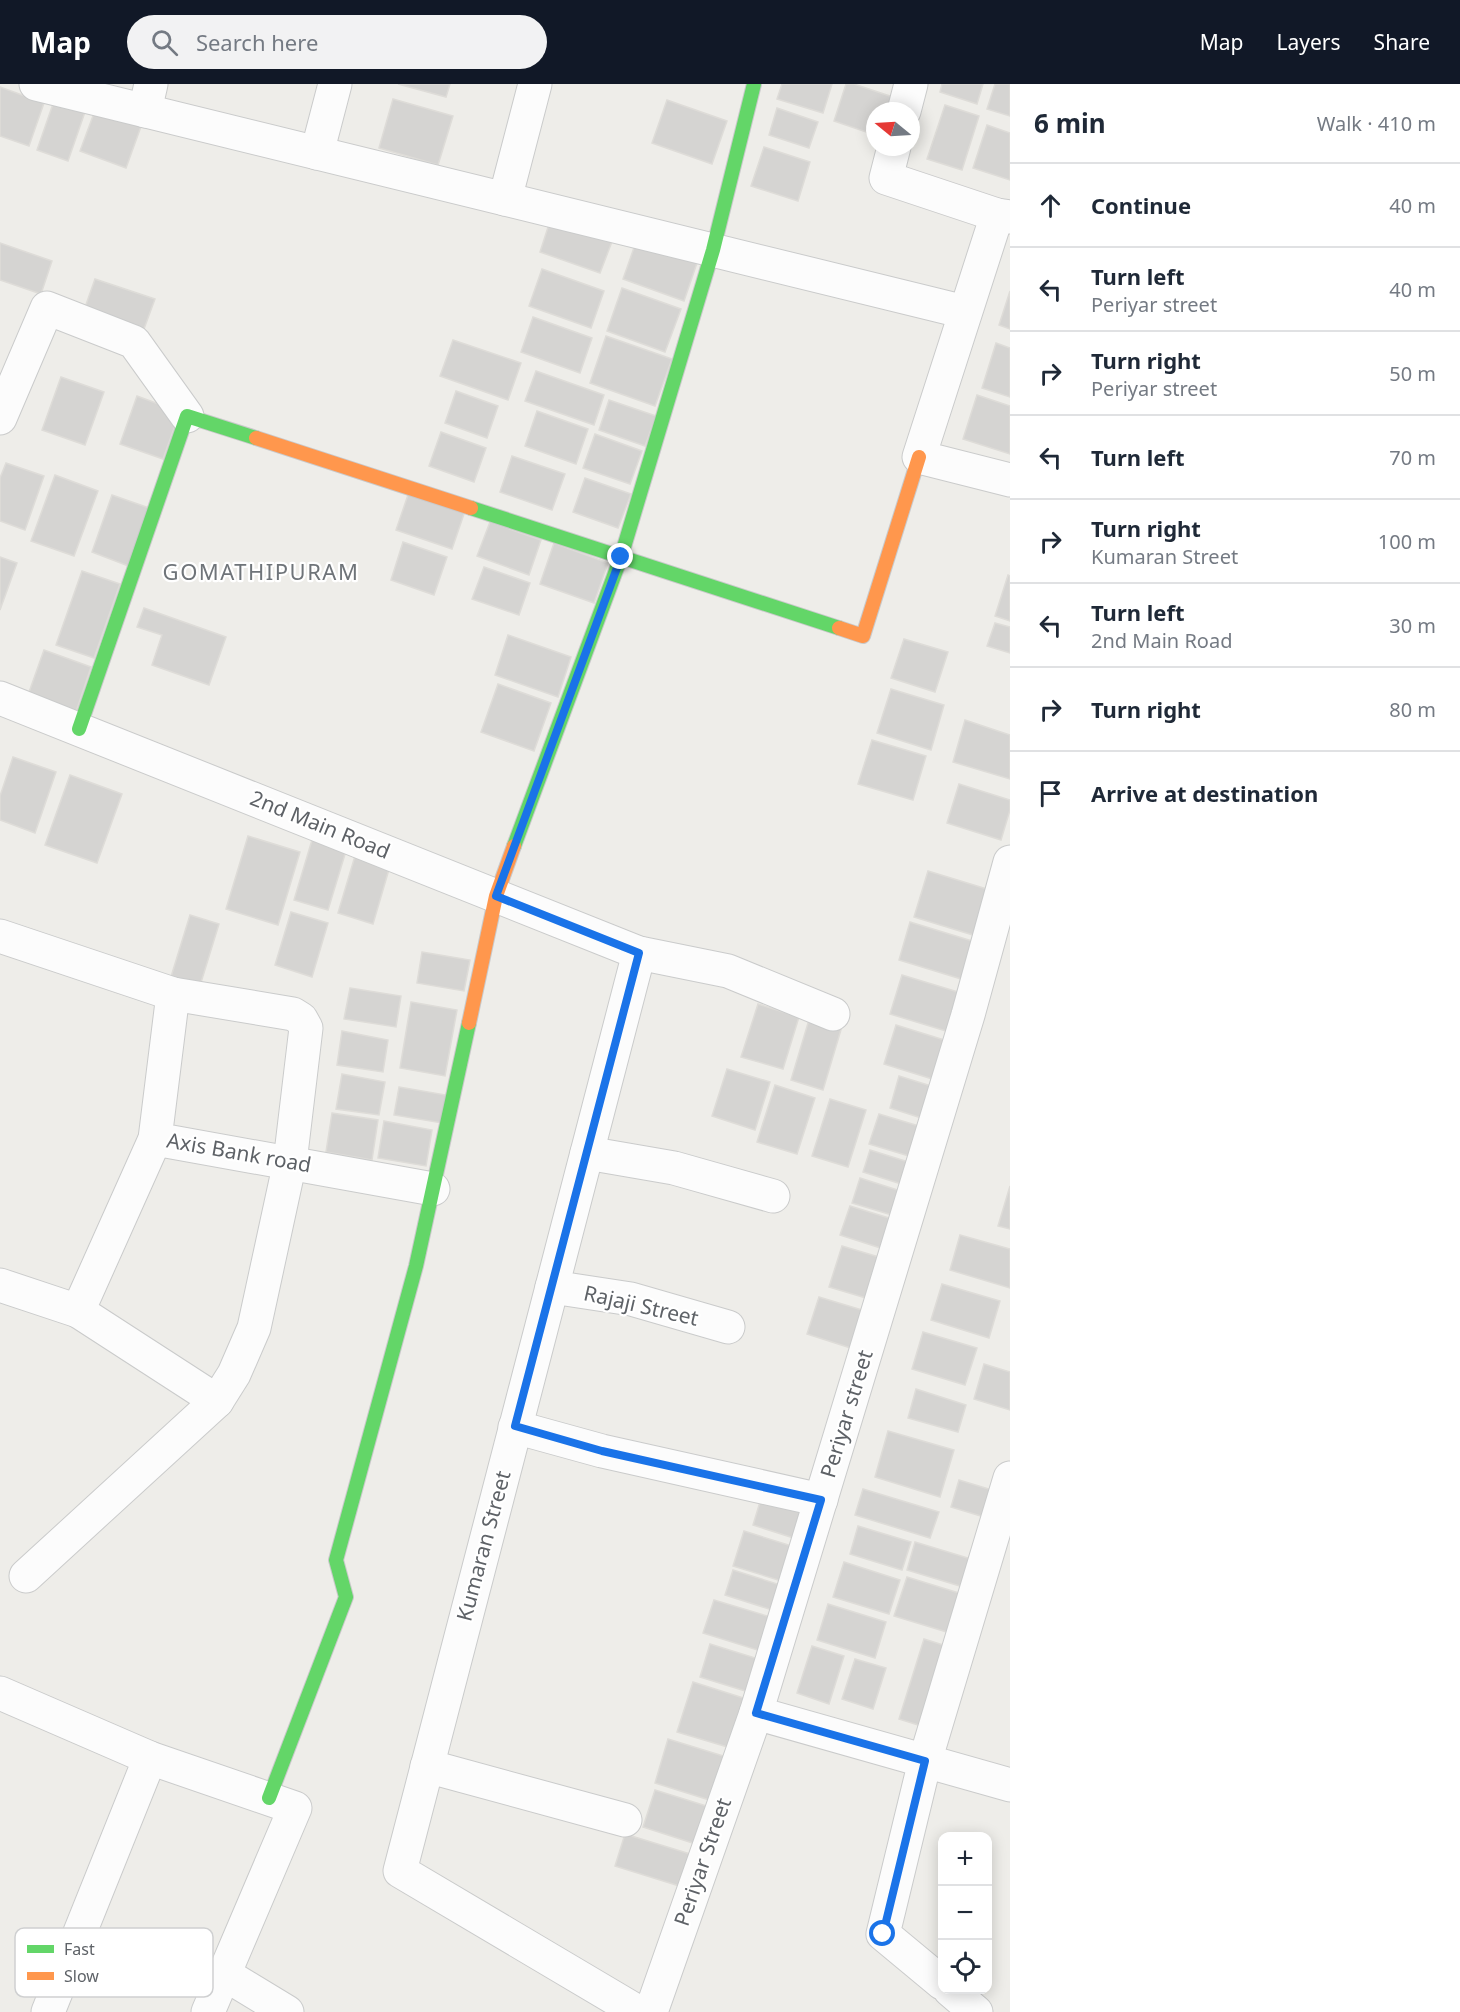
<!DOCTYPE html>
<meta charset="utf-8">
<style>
:root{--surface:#fff;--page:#f2f2f3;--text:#1f2937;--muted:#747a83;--line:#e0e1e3;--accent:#111827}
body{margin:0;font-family:"Noto Sans",sans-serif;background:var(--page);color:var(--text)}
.controls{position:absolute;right:18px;bottom:18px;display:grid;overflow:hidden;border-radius:12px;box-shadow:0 3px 15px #0003}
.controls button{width:54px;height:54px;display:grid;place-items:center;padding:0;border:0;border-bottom:2px solid var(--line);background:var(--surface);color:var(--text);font:30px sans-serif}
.compass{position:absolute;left:866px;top:18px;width:54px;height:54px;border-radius:50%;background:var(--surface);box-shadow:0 3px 15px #0003;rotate:288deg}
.stop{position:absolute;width:18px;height:18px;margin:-14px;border:4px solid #1a73e8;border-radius:50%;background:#fff}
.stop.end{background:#1a73e8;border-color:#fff;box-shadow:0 2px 6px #0008}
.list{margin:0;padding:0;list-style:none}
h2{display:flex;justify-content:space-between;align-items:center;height:78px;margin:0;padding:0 24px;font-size:26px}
h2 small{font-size:20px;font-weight:400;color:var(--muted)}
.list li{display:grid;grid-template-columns:39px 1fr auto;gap:18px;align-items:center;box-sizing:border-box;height:84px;padding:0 24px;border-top:2px solid var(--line)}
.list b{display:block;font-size:22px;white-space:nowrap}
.list p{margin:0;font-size:20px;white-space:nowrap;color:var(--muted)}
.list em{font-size:20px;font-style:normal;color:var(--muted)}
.icon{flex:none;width:33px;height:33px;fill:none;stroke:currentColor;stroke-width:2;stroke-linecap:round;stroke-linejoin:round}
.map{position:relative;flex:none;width:1010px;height:1928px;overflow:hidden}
header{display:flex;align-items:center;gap:36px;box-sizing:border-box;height:84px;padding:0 30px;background:var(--accent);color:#fff}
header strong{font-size:28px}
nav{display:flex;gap:33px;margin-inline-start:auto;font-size:21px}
.search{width:420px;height:54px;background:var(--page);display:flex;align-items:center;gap:15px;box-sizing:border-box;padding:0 21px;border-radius:33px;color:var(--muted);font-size:22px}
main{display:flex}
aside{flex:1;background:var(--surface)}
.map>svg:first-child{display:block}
.building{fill:#d5d4d2;stroke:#dedcd8;stroke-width:1.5}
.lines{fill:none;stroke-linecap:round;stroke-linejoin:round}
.street-casing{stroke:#cacbcb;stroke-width:35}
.fast-casing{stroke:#c9c9ca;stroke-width:16}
.slow-casing{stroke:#c9c9ca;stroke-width:16}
.street{stroke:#fcfcfc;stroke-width:33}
.fast{stroke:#63d668;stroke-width:14}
.slow{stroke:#ff974d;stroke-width:14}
.route{stroke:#1a73e8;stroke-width:8}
.labels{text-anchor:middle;stroke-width:4.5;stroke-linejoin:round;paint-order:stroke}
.street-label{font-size:21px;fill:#5e6267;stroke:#fff}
.neighbourhood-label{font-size:22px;letter-spacing:1.5px;fill:#6f7479;stroke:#fff}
.key{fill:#fff;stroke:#cfd0d1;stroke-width:1.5}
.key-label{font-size:16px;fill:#5e6267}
</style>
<header>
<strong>Map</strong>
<div class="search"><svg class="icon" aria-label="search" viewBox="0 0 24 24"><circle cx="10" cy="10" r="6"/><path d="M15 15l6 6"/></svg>Search here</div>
<nav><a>Map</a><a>Layers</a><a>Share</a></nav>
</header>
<main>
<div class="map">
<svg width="1010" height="1928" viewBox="0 0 1010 1928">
<rect width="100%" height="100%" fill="#eeede9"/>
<g class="building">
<polygon points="398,0 450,0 446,13"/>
<polygon points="782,0 832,0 823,29 777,15"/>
<polygon points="846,0 854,0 896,14 892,27 875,27 875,51 834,37"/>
<polygon points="942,0 983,0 977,20 940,8"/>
<polygon points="995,0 1010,0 1010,32 987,25"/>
<polygon points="0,3 44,19 29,62 0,52"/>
<polygon points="393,15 453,32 438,81 379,64"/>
<polygon points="667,16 727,37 712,80 652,59"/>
<polygon points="54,17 85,28 68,77 37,66"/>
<polygon points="97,21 143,37 126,84 80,67"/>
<polygon points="945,21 979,32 962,86 927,75"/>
<polygon points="777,24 818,38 809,64 769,51"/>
<polygon points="987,41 1010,49 1010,96 973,84"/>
<polygon points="764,63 810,78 798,117 751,102"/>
<polygon points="551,134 613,155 600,189 540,168"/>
<polygon points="636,158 697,179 684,217 623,195"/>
<polygon points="0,159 52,177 41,210 0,196"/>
<polygon points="542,185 604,207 591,244 529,222"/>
<polygon points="95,195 155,215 141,253 82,232"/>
<polygon points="622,204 681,225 665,268 607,247"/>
<polygon points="1010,207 1010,245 999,241"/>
<polygon points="533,233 592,254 580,289 521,268"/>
<polygon points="606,252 672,275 655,322 590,299"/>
<polygon points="453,256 521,279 508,316 440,292"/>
<polygon points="996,259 1010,264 1010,313 982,304"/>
<polygon points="536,287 604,311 594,341 525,317"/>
<polygon points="61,293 104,308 85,361 42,346"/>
<polygon points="456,307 498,322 487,354 445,339"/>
<polygon points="977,311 1010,322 1010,370 963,355"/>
<polygon points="137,312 180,328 163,375 120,360"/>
<polygon points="609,316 656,332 645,362 599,346"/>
<polygon points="537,327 588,345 576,380 525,362"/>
<polygon points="441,348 486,364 474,398 429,382"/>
<polygon points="595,350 642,367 630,400 583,384"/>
<polygon points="512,372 565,390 552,426 500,408"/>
<polygon points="6,379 44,392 25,446 0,437 0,394"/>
<polygon points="55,391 98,407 74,472 31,457"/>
<polygon points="585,394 631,410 618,444 573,428"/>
<polygon points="409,408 465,427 452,465 396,446"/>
<polygon points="112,411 152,425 131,483 92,468"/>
<polygon points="490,438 541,456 529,491 477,472"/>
<polygon points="403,458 447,473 434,511 391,496"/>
<polygon points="554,459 608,479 594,519 540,500"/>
<polygon points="0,473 17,479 0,526"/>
<polygon points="484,483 530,499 519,531 472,515"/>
<polygon points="82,487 120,500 94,574 56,561"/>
<polygon points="1008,491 1010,492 1010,537 995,532"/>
<polygon points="144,524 226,553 209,601 152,581 162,551 137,543"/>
<polygon points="995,539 1010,543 1010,569 987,562"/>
<polygon points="508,551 571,573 558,613 495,591"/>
<polygon points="904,555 948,568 935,608 891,594"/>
<polygon points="44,566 91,583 76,628 28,611"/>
<polygon points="498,600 551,619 534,667 481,648"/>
<polygon points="891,605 944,621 931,666 877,649"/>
<polygon points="965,636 1010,651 1010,695 953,678"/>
<polygon points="872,656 926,672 913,716 858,700"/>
<polygon points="13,673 56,688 35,749 0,736 0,712"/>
<polygon points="70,691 122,710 97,779 45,761"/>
<polygon points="959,700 1010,716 1010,726 1001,756 947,739"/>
<polygon points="248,752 300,768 278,841 226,825"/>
<polygon points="312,756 346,767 328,826 294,816"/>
<polygon points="355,772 390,782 373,840 338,829"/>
<polygon points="928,787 1000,809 986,855 914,833"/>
<polygon points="291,828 328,839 312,893 275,881"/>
<polygon points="190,831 219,840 199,905 170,896"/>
<polygon points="910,838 982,860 971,898 899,876"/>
<polygon points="422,868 470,876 464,907 417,899"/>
<polygon points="902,891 968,911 956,950 890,930"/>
<polygon points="350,904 401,912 396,943 344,935"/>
<polygon points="411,918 457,926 445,992 400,984"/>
<polygon points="758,920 799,933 783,985 741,973"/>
<polygon points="811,929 843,939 823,1006 791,996"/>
<polygon points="896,941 954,959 942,998 884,980"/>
<polygon points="342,947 388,956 383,988 337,981"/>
<polygon points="727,985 770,998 755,1046 712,1032"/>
<polygon points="342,990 385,998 379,1031 336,1025"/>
<polygon points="899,992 944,1006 934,1038 890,1024"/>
<polygon points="775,1001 815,1014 797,1070 757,1058"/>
<polygon points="399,1003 446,1011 442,1039 394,1031"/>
<polygon points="830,1015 866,1026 848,1083 812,1072"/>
<polygon points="332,1029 378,1036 372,1076 326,1068"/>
<polygon points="879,1030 929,1045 919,1075 869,1060"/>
<polygon points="384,1037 432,1046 426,1082 378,1074"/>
<polygon points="870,1066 918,1081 911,1103 863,1088"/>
<polygon points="860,1094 910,1110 902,1134 852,1119"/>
<polygon points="1010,1102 1010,1145 998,1142"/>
<polygon points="850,1122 902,1138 893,1168 840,1151"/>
<polygon points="960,1151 1010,1165 1010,1204 950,1186"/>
<polygon points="842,1162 889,1176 876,1217 829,1203"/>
<polygon points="942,1200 1000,1217 989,1254 931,1236"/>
<polygon points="819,1213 872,1229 860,1267 807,1250"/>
<polygon points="923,1248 977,1264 965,1301 912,1285"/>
<polygon points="984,1280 1010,1288 1010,1326 974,1315"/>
<polygon points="916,1305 966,1321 958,1348 908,1334"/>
<polygon points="888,1347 954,1366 940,1413 875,1393"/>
<polygon points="959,1396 1002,1409 994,1436 951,1423"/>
<polygon points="863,1405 939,1428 930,1454 855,1431"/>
<polygon points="763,1408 813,1424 803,1457 753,1441"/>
<polygon points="858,1442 911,1458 902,1486 850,1470"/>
<polygon points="744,1447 798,1464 788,1499 733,1482"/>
<polygon points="915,1458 981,1478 973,1506 907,1486"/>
<polygon points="844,1478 900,1496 889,1530 833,1513"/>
<polygon points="733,1486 793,1505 785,1530 725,1511"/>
<polygon points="907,1493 972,1513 960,1552 894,1532"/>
<polygon points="714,1516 777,1535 767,1569 703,1549"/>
<polygon points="828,1520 886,1538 875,1574 817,1556"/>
<polygon points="924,1555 956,1565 931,1645 899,1635"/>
<polygon points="710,1560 765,1577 755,1610 700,1593"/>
<polygon points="812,1562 844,1572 829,1620 797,1609"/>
<polygon points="855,1575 886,1584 873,1625 842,1615"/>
<polygon points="693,1598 756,1618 741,1667 677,1648"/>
<polygon points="668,1655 733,1675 719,1719 655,1699"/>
<polygon points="655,1706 716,1725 705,1763 643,1743"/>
<polygon points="625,1750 700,1773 689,1805 615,1782"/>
</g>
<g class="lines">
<defs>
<g id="street">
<polyline points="36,0 965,228"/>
<polyline points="145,27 151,0"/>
<polyline points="904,27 911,0"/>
<polyline points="894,63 886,94 997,131"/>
<polyline points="317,69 335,0"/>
<polyline points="505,115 535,0"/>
<polyline points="1010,133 997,131 919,373 1010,396"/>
<polyline points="0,334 47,224 134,258 187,332"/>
<polyline points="0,614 639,869 728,887 833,930"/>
<polyline points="1010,778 968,931 756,1629 1010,1701"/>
<polyline points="0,852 173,910 155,1055 433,1105"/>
<polyline points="155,1055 78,1227 217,1317"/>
<polyline points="587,1069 674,1084 773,1112"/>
<polyline points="0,1201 78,1227"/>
<polyline points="552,1203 631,1215 728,1243"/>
<polyline points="515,1343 602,1367 821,1416"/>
<polyline points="26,1492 217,1317 234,1290 254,1244 290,1078 306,944 301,935 293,930 173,910"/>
<polyline points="0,1609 150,1674 295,1724 208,1928"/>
<polyline points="427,1682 625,1736"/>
<polyline points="226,1891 287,1928"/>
<polyline points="942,1899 883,1850 925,1677 1010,1394"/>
<polyline points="950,1906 976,1928"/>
<polyline points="48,1928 150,1674"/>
<polyline points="638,1928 400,1787 639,869"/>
<polyline points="651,1928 756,1629"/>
</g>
<g id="fast">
<polyline points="471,424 839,544"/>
<polyline points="79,645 187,332 256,354"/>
<polyline points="514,762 621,473 713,166 754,0"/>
<polyline points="269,1714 346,1513 336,1476 416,1182 469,939"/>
</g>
<g id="slow">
<polyline points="256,354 471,424"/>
<polyline points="839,544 863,552 919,373"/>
<polyline points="469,939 496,812 514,762"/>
</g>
</defs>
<use href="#street" class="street-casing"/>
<use href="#fast" class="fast-casing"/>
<use href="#slow" class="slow-casing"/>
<use href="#street" class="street"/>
<use href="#fast" class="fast"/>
<use href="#slow" class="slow"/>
</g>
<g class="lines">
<polyline class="route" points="621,473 496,812 639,869 515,1342 602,1367 821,1416 756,1629 925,1677 883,1850"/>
</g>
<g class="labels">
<g class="street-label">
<text transform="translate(320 741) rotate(22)" y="7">2nd Main Road</text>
<text transform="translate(239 1069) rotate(10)" y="7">Axis Bank road</text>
<text transform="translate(641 1222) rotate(13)" y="7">Rajaji Street</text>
<text transform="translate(847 1330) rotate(-73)" y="7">Periyar street</text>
<text transform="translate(484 1462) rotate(-75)" y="7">Kumaran Street</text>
<text transform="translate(703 1778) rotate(-71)" y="7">Periyar Street</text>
</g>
<g class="neighbourhood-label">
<text x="261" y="496">GOMATHIPURAM</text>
</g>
</g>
<rect x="15" y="1844" width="198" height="69" rx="9" class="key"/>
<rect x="27" y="1861" width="27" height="8" fill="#63d668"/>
<rect x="27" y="1888" width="27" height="8" fill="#ff974d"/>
<g class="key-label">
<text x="64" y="1871">Fast</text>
<text x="64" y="1898">Slow</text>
</g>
</svg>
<div class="controls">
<button>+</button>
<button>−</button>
<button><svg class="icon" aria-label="locate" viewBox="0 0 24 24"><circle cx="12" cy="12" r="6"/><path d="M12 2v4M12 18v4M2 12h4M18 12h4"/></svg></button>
</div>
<svg class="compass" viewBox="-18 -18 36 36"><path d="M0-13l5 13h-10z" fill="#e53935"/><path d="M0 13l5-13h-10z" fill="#747a83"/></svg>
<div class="stop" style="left:883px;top:1850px"></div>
<div class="stop end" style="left:621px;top:473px"></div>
</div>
<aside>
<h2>6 min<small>Walk · 410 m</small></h2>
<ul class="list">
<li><svg class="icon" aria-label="ahead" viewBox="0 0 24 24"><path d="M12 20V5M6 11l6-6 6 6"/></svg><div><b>Continue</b></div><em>40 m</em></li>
<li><svg class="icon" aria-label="left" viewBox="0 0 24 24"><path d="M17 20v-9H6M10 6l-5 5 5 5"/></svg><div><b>Turn left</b><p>Periyar street</p></div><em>40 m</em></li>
<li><svg class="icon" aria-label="right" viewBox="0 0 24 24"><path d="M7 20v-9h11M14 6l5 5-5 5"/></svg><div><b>Turn right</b><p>Periyar street</p></div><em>50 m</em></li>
<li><svg class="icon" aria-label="left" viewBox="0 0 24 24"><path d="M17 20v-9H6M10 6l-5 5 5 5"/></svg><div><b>Turn left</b></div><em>70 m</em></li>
<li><svg class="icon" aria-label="right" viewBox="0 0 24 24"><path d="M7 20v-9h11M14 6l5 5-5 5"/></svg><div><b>Turn right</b><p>Kumaran Street</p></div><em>100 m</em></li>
<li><svg class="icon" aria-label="left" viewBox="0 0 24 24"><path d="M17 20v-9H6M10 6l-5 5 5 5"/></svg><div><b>Turn left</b><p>2nd Main Road</p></div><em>30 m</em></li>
<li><svg class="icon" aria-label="right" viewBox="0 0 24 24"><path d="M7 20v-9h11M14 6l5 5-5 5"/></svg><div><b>Turn right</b></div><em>80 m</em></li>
<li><svg class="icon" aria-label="arrive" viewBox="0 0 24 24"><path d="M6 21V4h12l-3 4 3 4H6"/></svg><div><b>Arrive at destination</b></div></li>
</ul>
</aside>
</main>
